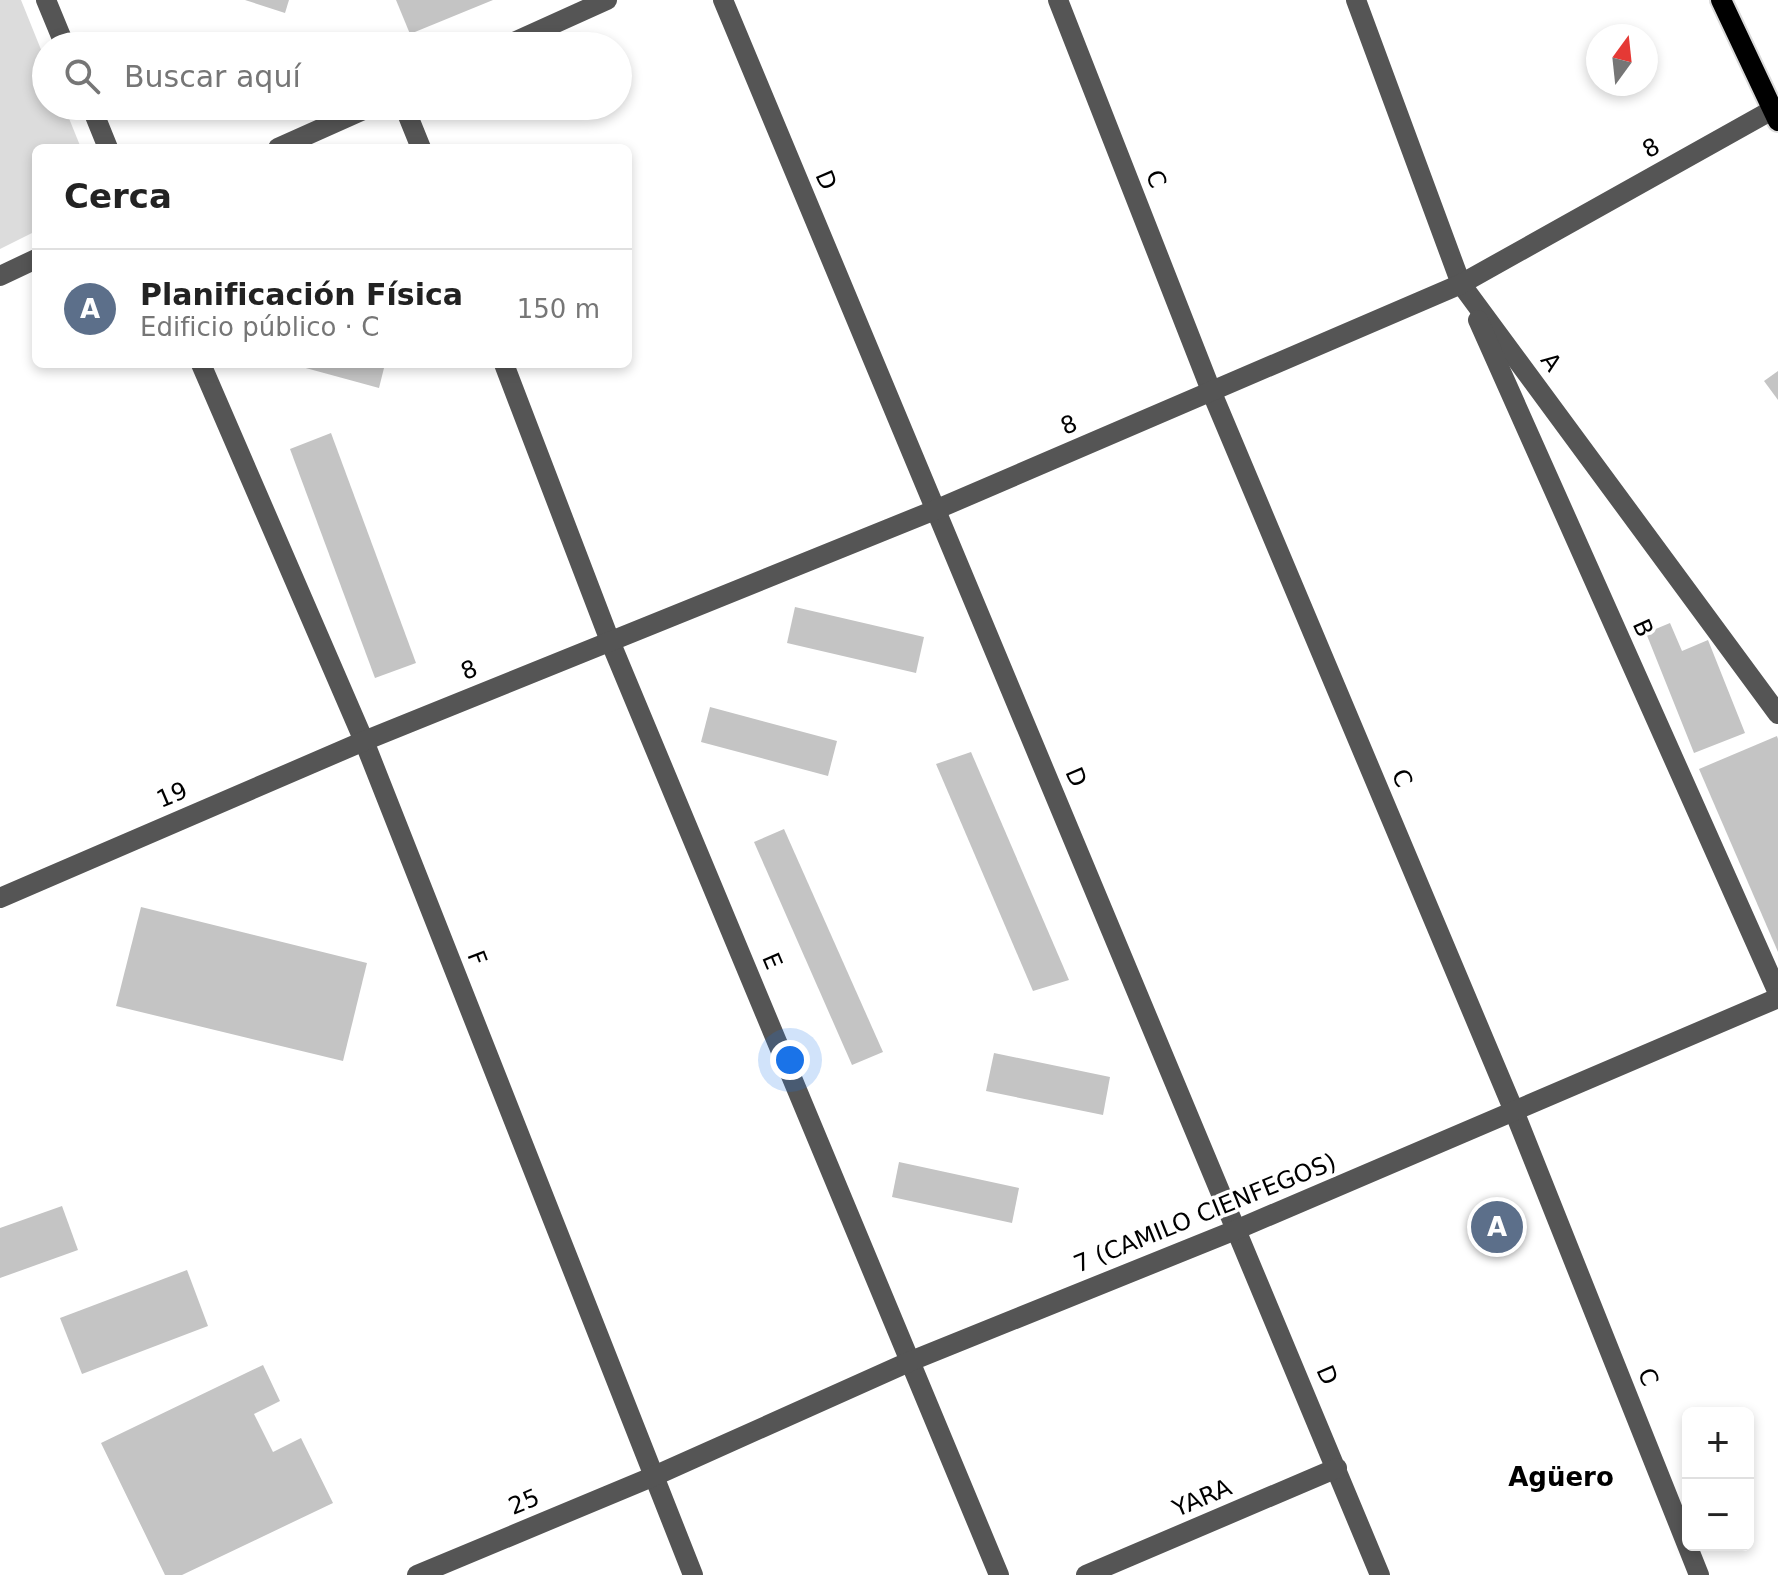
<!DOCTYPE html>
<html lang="es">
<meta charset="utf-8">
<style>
:root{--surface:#fff;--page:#f6f6f6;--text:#222;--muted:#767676;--line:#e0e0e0;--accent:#111827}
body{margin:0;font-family:"DejaVu Sans",sans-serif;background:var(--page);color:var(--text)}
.controls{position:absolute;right:24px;bottom:24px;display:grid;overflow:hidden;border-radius:12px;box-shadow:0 4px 12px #0003}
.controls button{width:72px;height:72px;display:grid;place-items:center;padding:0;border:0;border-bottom:2px solid var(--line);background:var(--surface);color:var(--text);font:40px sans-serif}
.compass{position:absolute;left:1586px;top:24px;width:72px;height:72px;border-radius:50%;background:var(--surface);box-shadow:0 4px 12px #0003;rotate:15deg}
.you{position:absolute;left:790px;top:1060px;width:28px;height:28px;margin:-20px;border:6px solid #fff;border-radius:50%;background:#1a73e8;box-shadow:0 0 0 12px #1a73e833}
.badge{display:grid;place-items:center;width:52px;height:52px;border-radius:50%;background:var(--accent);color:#fff;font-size:26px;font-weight:700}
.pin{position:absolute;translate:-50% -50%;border:4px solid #fff;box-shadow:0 2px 8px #0006}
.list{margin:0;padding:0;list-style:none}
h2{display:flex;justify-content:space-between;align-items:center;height:104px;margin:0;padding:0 32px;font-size:34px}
h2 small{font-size:26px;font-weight:400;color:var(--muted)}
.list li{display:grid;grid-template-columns:52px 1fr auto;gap:24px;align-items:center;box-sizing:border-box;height:120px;padding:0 32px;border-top:2px solid var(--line)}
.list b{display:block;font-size:30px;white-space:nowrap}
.list p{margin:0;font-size:26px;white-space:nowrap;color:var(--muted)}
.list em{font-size:26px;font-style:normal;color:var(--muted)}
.icon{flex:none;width:44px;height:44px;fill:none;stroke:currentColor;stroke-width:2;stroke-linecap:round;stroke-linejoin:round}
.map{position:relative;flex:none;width:1778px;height:1575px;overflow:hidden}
.search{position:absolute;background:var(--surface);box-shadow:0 4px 12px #0003;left:32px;top:32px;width:600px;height:88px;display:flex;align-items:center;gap:20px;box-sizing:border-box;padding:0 28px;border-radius:44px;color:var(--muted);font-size:30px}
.panel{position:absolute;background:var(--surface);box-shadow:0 4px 12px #0003;left:32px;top:144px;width:600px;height:224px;border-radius:12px}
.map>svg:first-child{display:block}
.green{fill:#dcdcdc}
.building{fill:#c4c4c4}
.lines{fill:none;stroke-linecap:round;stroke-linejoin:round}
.major-casing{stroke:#dbdbdb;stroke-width:24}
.minor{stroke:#555;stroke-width:20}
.major{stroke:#000;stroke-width:20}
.labels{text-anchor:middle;stroke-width:7;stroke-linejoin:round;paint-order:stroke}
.street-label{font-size:24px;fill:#000;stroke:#fff}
.neighbourhood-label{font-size:26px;font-weight:bold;fill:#000;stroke:#fff}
</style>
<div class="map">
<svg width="1778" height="1575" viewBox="0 0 1778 1575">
<rect width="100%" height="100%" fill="#fff"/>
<polygon class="green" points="0,0 21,0 46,62 46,106 64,106 81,148 36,148 36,231 0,249"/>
<g class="building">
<polygon points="245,0 289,0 285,13"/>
<polygon points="396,0 493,0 410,34"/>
<polygon points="144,33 190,45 190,46 141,46"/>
<polygon points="291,364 385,364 379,388"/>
<polygon points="1778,371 1778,400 1764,381"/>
<polygon points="331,433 416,663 375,678 290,449"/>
<polygon points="795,607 924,637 916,673 787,643"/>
<polygon points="1670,623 1682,651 1708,640 1745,733 1694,753 1646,633"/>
<polygon points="710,707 837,741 828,776 701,742"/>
<polygon points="1777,736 1778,739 1778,952 1699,769"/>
<polygon points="971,752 1069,980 1033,991 936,764"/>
<polygon points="784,829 883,1052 852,1065 754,842"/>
<polygon points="141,907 367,963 343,1061 116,1006"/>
<polygon points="994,1053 1110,1077 1103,1115 986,1091"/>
<polygon points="899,1162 1019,1188 1012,1223 892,1197"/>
<polygon points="62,1206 78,1250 0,1278 0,1228"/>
<polygon points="187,1270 208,1326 82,1374 60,1318"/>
<polygon points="263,1365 280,1401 254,1414 273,1452 301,1438 333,1503 182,1575 165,1575 101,1443"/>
</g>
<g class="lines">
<defs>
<polyline id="major" points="1721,0 1778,121"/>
</defs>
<use href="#major" class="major-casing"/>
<g class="minor">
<polyline points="46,0 65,46"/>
<polyline points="723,0 1380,1575"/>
<polyline points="1058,0 1212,393 1514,1111 1699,1575"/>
<polyline points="1356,0 1461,284 1778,714"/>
<polyline points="505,46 607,0"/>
<polyline points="91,106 108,148"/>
<polyline points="404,106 421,148"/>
<polyline points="278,148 372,106"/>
<polyline points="0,276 36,259"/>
<polyline points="1478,320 1778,993"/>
<polyline points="201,364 364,741 693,1575"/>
<polyline points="504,364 610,641 999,1575"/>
<polyline points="0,898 364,741 935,510 1461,284 1772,110"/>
<polyline points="417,1575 652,1477 911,1361 1238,1229 1778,998"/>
<polyline points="1086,1575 1337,1468"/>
</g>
<use href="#major" class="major"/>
</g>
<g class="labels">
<g class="street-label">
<text transform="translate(1651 148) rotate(-29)" y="8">8</text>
<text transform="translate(1156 179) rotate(69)" y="8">C</text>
<text transform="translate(826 180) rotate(67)" y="8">D</text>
<text transform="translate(1551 362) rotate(54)" y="8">A</text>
<text transform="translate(1069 425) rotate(-23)" y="8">8</text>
<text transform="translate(1643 628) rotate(66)" y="8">B</text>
<text transform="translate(469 670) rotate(-22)" y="8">8</text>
<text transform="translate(1076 777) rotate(67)" y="8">D</text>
<text transform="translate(1402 778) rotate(67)" y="8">C</text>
<text transform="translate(172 795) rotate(-23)" y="8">19</text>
<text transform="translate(477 958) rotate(69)" y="8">F</text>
<text transform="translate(772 961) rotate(67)" y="8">E</text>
<text transform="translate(1205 1213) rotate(-22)" y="8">7 (CAMILO CIENFEGOS)</text>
<text transform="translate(1327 1375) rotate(67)" y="8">D</text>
<text transform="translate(1648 1377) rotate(68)" y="8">C</text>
<text transform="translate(1202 1498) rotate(-23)" y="8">YARA</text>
<text transform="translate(524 1502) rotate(-23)" y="8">25</text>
</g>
<g class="neighbourhood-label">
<text x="1561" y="1486">Agüero</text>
</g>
</g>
</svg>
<div class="controls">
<button>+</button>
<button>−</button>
</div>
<svg class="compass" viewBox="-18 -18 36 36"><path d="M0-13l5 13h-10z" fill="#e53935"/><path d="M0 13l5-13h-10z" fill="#767676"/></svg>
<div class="you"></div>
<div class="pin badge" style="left:1497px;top:1227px;background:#5c6f8a">A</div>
<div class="search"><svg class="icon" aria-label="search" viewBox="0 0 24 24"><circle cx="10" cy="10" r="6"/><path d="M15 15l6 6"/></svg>Buscar aquí</div>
<section class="panel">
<h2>Cerca<small></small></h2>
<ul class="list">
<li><span class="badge" style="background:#5c6f8a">A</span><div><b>Planificación Física</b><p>Edificio público · C</p></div><em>150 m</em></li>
</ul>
</section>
</div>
